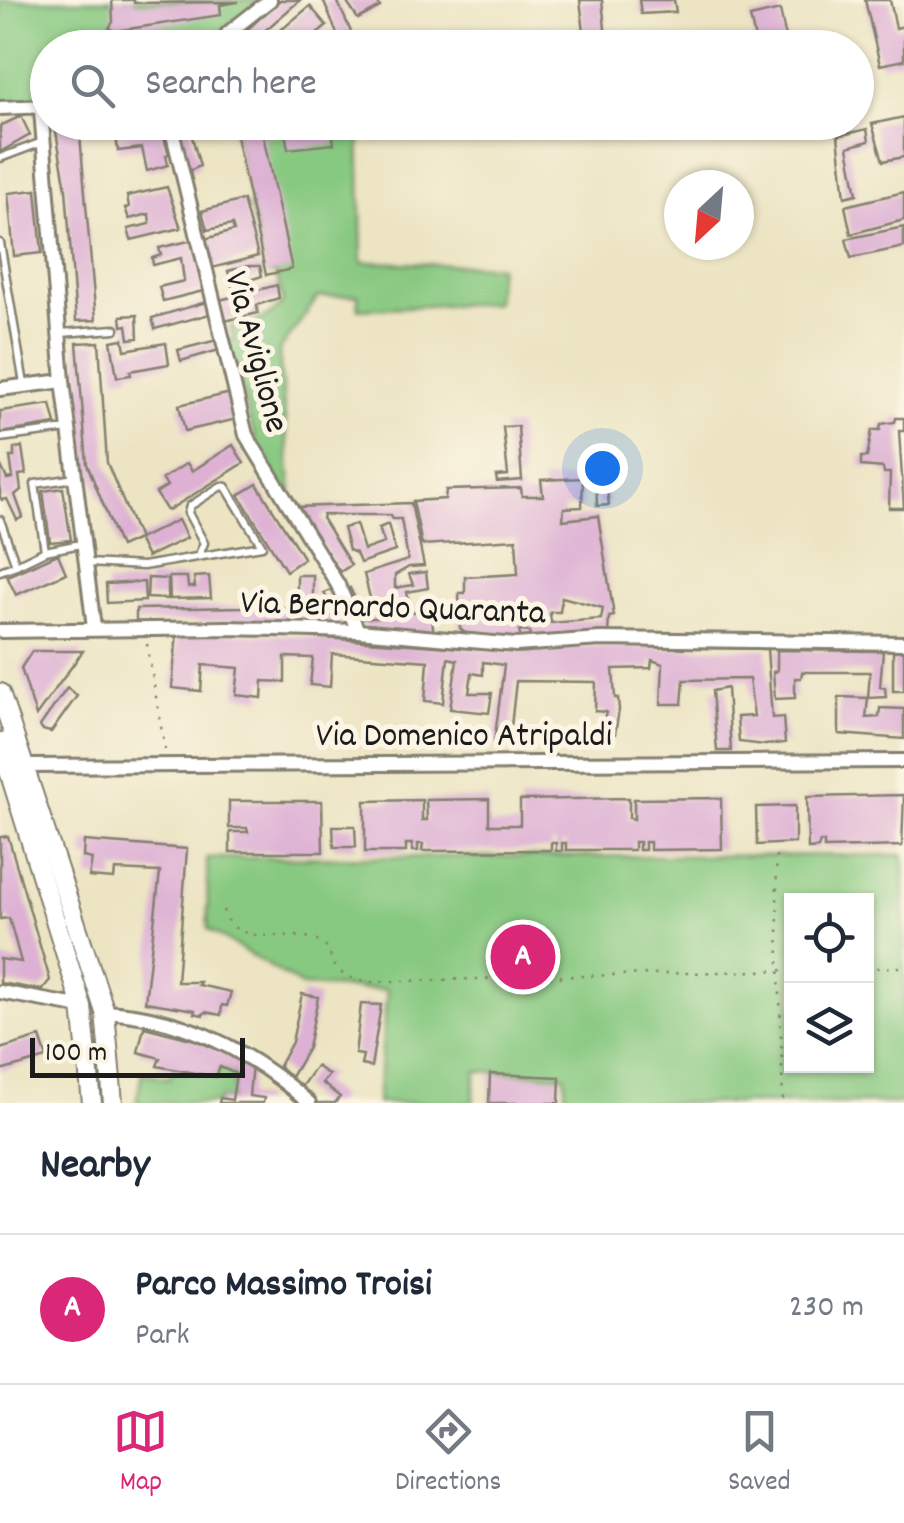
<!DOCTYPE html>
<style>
:root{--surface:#fff;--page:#f6f6f7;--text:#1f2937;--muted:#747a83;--line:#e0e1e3;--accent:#db2777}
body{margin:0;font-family:Dekko,sans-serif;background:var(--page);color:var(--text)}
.controls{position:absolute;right:30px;bottom:30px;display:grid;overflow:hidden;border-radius:0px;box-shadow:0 2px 8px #0004}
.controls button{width:90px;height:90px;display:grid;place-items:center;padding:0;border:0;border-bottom:2px solid var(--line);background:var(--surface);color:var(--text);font:50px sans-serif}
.compass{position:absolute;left:664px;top:170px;width:90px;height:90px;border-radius:50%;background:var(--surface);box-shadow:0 2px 8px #0004;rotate:206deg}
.scale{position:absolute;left:30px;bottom:25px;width:215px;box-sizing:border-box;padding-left:10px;border:5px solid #1c1c1c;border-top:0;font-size:28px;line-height:35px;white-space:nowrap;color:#1c1c1c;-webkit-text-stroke:8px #fcf5e5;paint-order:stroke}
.you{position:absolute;left:602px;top:468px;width:35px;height:35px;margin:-25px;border:8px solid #fff;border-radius:50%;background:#1a73e8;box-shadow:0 0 0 15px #1a73e833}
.badge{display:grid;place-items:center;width:65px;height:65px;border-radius:50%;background:var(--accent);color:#fff;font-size:32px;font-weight:700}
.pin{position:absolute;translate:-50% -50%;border:5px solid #fff;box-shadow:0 2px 10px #0006}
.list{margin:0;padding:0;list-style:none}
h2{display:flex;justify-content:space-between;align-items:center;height:130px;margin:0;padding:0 40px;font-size:42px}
h2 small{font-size:32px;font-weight:400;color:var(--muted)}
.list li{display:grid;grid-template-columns:65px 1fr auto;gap:30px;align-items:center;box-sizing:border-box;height:150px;padding:0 40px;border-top:2px solid var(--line)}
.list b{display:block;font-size:38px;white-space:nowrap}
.list p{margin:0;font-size:32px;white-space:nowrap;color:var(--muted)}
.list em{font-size:32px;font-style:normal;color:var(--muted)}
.icon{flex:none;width:55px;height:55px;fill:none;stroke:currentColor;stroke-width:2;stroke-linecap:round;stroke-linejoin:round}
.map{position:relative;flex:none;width:904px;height:1103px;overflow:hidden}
.search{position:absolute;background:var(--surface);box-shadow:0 2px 8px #0004;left:30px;right:30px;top:30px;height:110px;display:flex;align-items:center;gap:25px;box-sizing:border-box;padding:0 35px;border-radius:55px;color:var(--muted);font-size:38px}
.sheet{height:280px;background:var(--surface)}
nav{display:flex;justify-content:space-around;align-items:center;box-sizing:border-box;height:140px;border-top:2px solid var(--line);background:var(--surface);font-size:28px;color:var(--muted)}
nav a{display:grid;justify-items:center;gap:5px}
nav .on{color:var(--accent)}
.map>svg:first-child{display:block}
.green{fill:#88c981;stroke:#52724e;stroke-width:2.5;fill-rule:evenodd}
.building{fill:#ddb0d4;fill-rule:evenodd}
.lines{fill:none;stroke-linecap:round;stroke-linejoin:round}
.service-casing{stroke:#84806f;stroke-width:11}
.minor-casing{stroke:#84806f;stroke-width:18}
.secondary-casing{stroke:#84806f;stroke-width:22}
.path{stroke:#84806f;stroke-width:2.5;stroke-dasharray:2.5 8;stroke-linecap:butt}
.service{stroke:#fff;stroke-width:6}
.minor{stroke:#fff;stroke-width:12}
.secondary{stroke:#fff;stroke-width:18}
.labels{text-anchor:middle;stroke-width:10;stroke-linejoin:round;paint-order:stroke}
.street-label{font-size:35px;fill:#1c1c1c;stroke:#fcf5e5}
</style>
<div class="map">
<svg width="904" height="1103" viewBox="0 0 904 1103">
<rect width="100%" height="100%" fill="#fcf5e5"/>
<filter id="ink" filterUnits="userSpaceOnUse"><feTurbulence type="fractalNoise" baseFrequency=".01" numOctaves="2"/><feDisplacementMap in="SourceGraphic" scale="20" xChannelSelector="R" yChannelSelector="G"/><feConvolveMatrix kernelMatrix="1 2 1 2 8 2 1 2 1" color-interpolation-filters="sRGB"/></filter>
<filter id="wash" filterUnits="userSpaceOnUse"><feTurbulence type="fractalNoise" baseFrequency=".0048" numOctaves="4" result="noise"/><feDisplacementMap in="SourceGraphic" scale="40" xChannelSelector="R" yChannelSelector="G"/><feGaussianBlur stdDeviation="2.25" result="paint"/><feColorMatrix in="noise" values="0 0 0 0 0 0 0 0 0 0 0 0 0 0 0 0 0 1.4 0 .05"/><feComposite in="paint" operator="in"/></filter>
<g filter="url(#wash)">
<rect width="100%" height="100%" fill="#ece4c2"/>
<g class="green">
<polygon points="0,0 262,0 211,38 210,47 48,48 47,103 0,105"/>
<path d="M233,123h126l3,139 137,4 -4,37 -136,6 -1,-14 -40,2 -39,54 14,156 -35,-58 -30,-107 6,-3 -4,-12c22,-4 39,-6 53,-25l-7,-29 -9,1 -18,-69 2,-3z"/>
<path d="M904,855v248h-339v-28l-89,-4 -3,32h-96l10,-113 -85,-4 -94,-57 -1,-71zM792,901h74v165h-74z"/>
<polygon points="220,1067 236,1074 232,1100 220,1098 219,1103 136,1103 142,1073 170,1078 173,1070 215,1077"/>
</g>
<g id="blocks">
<g class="building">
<polygon points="112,0 134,0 134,3 238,2 220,5 221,15 115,31 109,28 113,22"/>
<polygon points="280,0 300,0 245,48 227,48"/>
<polygon points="323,0 337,0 358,48 343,48"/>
<polygon points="345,0 376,0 380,7 358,19"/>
<polygon points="580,0 602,0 607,48 586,48"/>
<polygon points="639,0 674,0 676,12 641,14"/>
<polygon points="865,0 890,0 896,28 904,26 904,60 880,65"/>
<polygon points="310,6 327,26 312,38 310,35 303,41 298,35 282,48 268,48 265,43"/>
<polygon points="780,10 788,48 757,48 750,17"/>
<polygon points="21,116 30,135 0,152 0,126"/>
<polygon points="904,117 904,157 883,161 872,124"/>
<polygon points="175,122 188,122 200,166 187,172"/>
<polygon points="233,122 358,122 332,129 334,144 288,149 285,133 263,136 292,269 266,275"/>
<polygon points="79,124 96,320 76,321 66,189 55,126"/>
<polygon points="160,126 169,154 166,155 168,165 147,171 142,148 118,151 116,136"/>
<polygon points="867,129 869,141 848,147 857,194 845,197 838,136"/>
<polygon points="167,187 181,228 131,240 128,229 150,224 149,214 129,219 125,208 129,207 127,196"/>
<polygon points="36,190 42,253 14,256 8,193"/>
<polygon points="904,192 904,220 851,234 845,206"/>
<polygon points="243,200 258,256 212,268 205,239 234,231 232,225 207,230 202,211"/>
<polygon points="904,227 904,247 851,258 846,239"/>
<polygon points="193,240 207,290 163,301 159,287 184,281 181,258 153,265 152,258 161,255 159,248"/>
<polygon points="248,266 260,266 262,276 232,286 228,271"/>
<polygon points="277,285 279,298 257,305 258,313 225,321 220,300"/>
<polygon points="206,302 210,314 155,329 152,318"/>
<polygon points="137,315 138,338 129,339 127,325 122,326 121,316"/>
<polygon points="123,339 125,350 166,343 169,364 130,371 131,375 117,377 111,341"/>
<polygon points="217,340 219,350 181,361 178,350"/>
<polygon points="99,342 107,463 139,539 178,520 187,538 147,557 138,539 120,547 87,464 77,343"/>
<polygon points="231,393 237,419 185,431 179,405"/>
<polygon points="51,404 56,424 0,433 0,411"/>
<polygon points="896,418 904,418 904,431 899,431 904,508 889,508 890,473 884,473 883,468 861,466 861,457 867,457 872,430 880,430 881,424 895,422"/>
<polygon points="518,426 522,480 497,482 496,476 508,475 503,427"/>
<polygon points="233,445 244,463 167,511 156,493 167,486 162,479 187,463 192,471"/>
<polygon points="22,447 26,474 19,475 21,490 15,495 23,517 17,520 7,499 2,500 0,497 0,464 7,479 13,478 10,457 14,457 14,448"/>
<polygon points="605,474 609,505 597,506 596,475"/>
<path d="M583,478l-1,29 -18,1 -1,12 35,-4 16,100 -5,1 -1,17 -78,5v-7l-11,-1 2,8 -54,-4 -7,-7 -1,-35h6v-16l53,-3 -2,-35 -94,6 -9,-44 32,-2 1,-9 75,-2 1,8h21l-2,-16zM562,597l41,11 -2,11 -50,4 -1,-11h10z"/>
<polygon points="257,484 304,559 286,571 239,495"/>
<polygon points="63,488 71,540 50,542 43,491"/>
<polygon points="411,503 424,566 409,567 395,575 395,588 413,585 409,574 426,572 428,588 407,592 411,612 431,611 434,636 365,629 346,591 350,588 364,618 383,618 380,602 371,602 364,574 408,560 401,519 392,519 391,515 323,515 322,518 351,565 340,572 296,507"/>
<polygon points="356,524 364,550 384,543 379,528 388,524 395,551 360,563 356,553 349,550 343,528"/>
<polygon points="58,554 66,573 16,595 7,576"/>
<rect x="297" y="575" width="16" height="27"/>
<polygon points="209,576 211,598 170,599 169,577 187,577 188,587 195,587 194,577"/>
<polygon points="148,578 168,579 168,599 147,598"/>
<polygon points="144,582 145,601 107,603 106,584"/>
<polygon points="335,588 350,619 342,627 234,621 136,623 136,609 243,607 243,600 256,600 255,607 324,609 323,615 333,616 336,614 324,593"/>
<polygon points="177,632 281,635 508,651 590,646 767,649 772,718 783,717 785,743 765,745 739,742 737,717 754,716 749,679 684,680 682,704 661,704 663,664 652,660 651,668 613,669 615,698 618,698 619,710 615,734 601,733 606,712 595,711 596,682 516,681 509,745 494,744 504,665 483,662 483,675 472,673 469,693 492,693 489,713 450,709 457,660 448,658 443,703 425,701 428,661 332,654 330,687 310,685 313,658 285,657 285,682 263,681 262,698 236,695 239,668 203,665 201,691 172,688"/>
<polygon points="777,650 883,651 880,687 885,688 886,697 868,698 870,672 802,672 801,678 795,678 795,698 775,699 773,672 777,671"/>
<polygon points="904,650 904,691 893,691 893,651"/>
<polygon points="32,651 83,651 36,716 21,668"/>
<polygon points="67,688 77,696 51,732 42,730 40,726"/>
<polygon points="727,688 731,751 717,751 712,691"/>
<polygon points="839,697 868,698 866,718 879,717 880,708 904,709 904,739 839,734"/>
<polygon points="904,795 902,846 824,848 824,842 820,842 818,848 808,849 807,797"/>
<polygon points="629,798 629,818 634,819 634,799 721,798 722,849 650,850 650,842 645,842 645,850 639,850 639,842 634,842 634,850 566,850 566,843 562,843 562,851 556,851 556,843 551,843 551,850 422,851 423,844 418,844 418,851 412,851 412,844 406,844 406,852 365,852 365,801 422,800 422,820 427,820 426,800 489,799 489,825 520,825 520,800"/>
<polygon points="229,801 322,801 323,852 230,852 230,832 248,832 247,828 229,828"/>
<polygon points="795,806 795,843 757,845 756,807"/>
<polygon points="333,826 355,826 356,847 334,847"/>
<polygon points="8,836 50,980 42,990 0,983 0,959 21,962 9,918 0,919 0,837"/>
<polygon points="84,841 187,849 177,982 200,982 198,985 231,992 227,1006 222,1005 221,1015 205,1012 203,1015 194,1013 195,1010 145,1002 160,872 115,870 114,879 89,877 92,859 83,857"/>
<polygon points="302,994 318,997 308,1048 291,1077 279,1066 292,1042"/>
<polygon points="361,1004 381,1005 371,1067 361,1065 363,1055 355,1054"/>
<polygon points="144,1027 195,1040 252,1064 249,1096 264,1098 263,1103 219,1103 220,1098 232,1100 236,1074 220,1067 216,1077 157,1066 160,1058 138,1052"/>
<polygon points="40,1037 47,1058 0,1071 0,1049"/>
<polygon points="316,1066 329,1075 322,1083 340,1097 335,1103 317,1103 301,1087"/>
<polygon points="490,1074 560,1077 559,1103 489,1103"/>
</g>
</g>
</g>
<g filter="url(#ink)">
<use href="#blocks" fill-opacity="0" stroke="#84806f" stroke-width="2.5"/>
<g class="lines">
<defs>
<g id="service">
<polyline points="0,158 45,141"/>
<polyline points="0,243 24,384"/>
<polyline points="61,333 115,329"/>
<polyline points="0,438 68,429"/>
<polyline points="0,520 16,565 0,571"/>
<polyline points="45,551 35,484 75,478"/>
<polyline points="88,563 143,566 262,546 226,487 221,486 190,506 188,513 204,543 198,557"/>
<polyline points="16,565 45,551 86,543"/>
</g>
<g id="minor">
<polyline points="220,48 228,33 270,0"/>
<polyline points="0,108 47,106"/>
<polyline points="41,110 63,381 94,628"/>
<polyline points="170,122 246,435 338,585 358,631"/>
<polyline points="0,389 63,381"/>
<polyline points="0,631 227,628 358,631 516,645 600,639 904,643"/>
<polyline points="25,766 904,761"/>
<polyline points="0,992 82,1007"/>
<path d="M105,1012c78,4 147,40 204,91"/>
</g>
<g id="secondary">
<polyline points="0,693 105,1012 113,1103"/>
<polyline points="0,742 82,1007 92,1103"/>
</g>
</defs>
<use href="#service" class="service-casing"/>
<use href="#minor" class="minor-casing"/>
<use href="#secondary" class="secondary-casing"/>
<g class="path">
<polyline points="147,644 165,750"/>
<polyline points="776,856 783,1103"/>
<path d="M223,910c12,40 63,18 93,30 25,10 2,34 52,42l424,-12"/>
<polyline points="866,968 904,967"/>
</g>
<use href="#service" class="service"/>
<use href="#minor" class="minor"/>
<use href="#secondary" class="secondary"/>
</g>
</g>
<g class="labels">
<g class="street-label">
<text transform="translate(259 351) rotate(75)" y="12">Via Aviglione</text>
<text transform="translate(393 605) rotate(2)" y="12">Via Bernardo Quaranta</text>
<text x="464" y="745">Via Domenico Atripaldi</text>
</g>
</g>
</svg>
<div class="controls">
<button><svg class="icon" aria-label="locate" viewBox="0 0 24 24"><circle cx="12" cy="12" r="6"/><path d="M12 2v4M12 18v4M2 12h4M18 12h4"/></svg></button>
<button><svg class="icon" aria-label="layers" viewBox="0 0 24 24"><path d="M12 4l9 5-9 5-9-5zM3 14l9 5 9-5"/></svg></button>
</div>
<svg class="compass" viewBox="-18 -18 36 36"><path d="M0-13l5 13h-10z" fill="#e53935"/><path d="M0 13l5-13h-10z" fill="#747a83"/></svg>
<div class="scale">100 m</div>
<div class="you"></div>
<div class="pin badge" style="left:523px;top:957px">A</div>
<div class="search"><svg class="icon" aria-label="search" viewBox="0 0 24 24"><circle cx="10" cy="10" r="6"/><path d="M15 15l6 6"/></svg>Search here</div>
</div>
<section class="sheet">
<h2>Nearby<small></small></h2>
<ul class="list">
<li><span class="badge">A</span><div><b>Parco Massimo Troisi</b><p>Park</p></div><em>230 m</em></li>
</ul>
</section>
<nav>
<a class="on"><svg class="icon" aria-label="map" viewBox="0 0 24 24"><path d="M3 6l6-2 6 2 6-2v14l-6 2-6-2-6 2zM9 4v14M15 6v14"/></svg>Map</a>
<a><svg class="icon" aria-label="directions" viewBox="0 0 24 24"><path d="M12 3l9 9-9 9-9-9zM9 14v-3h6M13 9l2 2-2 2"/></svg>Directions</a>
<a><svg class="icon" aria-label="saved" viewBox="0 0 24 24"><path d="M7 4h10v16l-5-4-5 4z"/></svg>Saved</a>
</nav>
